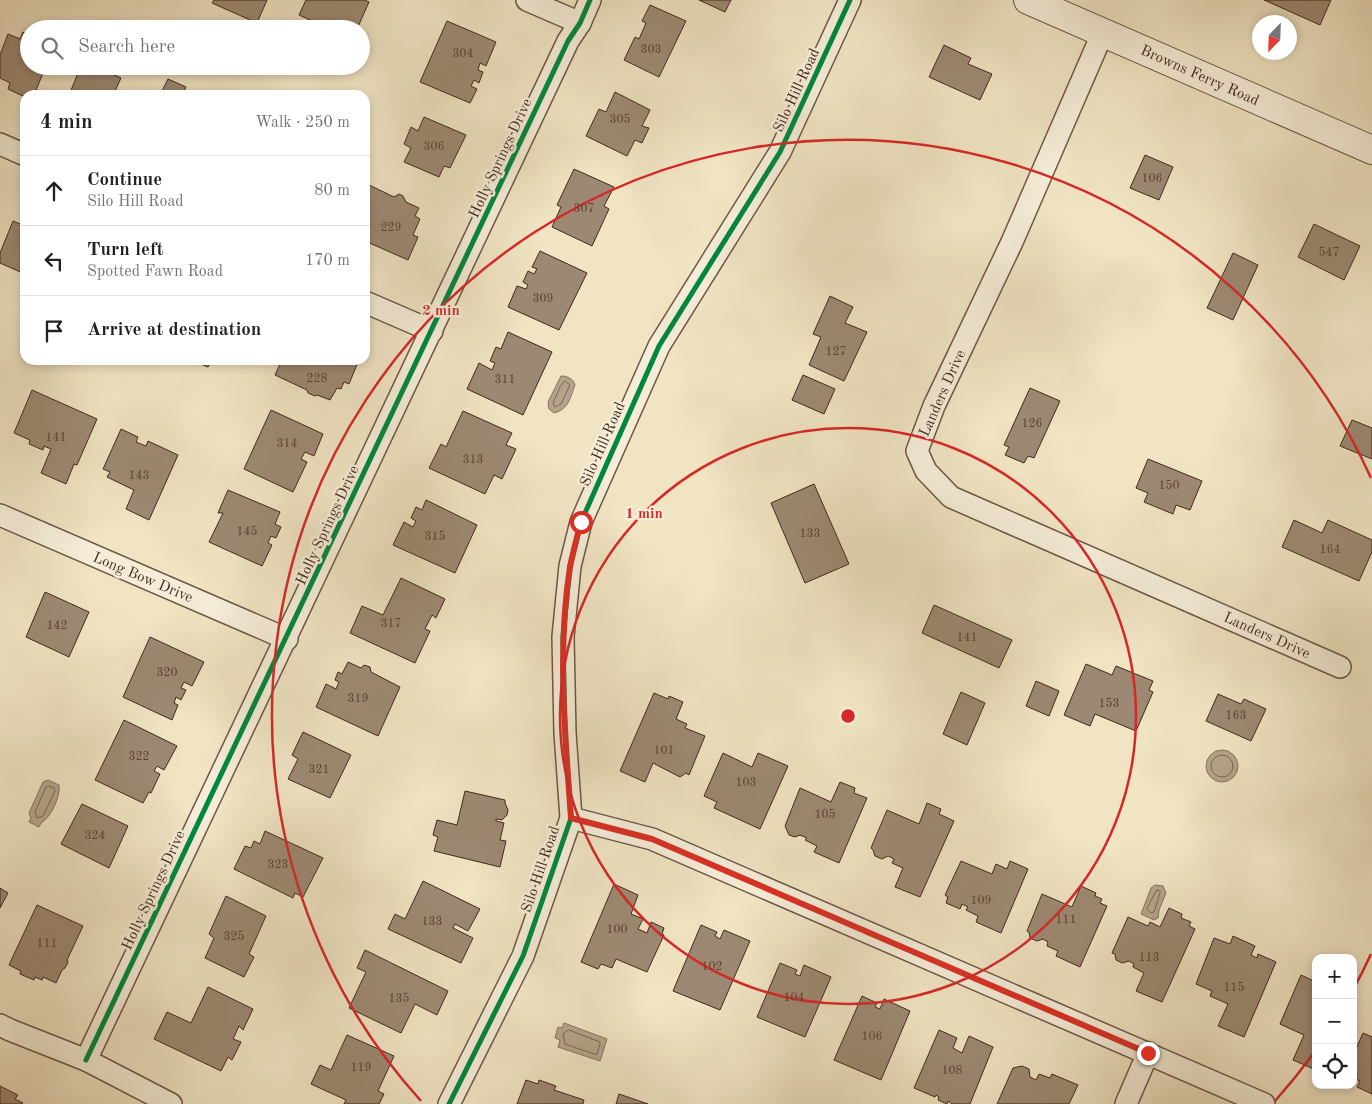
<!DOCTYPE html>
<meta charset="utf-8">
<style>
:root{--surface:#fff;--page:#f6f6f6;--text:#202124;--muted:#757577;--line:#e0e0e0}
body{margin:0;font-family:"Old Standard TT",serif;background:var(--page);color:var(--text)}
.controls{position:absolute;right:15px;bottom:15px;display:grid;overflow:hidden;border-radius:10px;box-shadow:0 2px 8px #0003}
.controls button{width:45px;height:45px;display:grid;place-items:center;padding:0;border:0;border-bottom:1px solid var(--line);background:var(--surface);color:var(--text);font:25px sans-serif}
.compass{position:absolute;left:1252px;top:15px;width:45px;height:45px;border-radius:50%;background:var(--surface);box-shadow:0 2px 8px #0003;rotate:203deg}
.stop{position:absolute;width:15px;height:15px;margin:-11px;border:4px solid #d93025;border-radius:50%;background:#fff}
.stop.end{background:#d93025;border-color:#fff;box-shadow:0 1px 5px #0008}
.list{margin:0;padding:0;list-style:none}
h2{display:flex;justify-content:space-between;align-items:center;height:65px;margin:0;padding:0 20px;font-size:21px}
h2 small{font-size:16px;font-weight:400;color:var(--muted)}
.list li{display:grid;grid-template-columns:32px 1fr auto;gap:15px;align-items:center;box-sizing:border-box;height:70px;padding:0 20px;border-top:1px solid var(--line)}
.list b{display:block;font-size:19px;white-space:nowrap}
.list p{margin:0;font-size:16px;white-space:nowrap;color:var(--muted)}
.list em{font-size:16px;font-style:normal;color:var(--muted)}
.icon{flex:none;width:28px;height:28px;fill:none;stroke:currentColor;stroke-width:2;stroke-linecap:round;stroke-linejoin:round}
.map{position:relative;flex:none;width:1372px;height:1104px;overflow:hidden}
.search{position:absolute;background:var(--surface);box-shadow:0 2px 8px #0003;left:20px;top:20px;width:350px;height:55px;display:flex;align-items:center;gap:12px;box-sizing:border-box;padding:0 18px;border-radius:28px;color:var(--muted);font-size:19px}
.panel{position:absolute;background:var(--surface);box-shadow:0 2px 8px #0003;left:20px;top:90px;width:350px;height:275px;border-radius:15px}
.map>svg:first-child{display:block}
.water{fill:#b5a48b;stroke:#87725f}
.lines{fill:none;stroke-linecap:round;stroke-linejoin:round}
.shore{stroke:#7c6654;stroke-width:1}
.building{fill:#9d8973;stroke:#43271d}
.minor-casing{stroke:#6e5646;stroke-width:24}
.tertiary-casing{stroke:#6e5646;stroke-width:30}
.minor{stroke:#f5edd8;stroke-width:21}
.tertiary{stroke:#f5edd8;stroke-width:28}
.cycleway-casing{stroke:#f5edd8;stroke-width:8}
.cycleway{stroke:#00873e;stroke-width:5}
.route{stroke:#d93025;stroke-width:6}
.ring{fill:none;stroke:#d62828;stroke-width:2.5}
.labels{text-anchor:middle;stroke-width:5;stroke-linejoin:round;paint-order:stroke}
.number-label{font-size:12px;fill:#5a4032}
.street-label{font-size:15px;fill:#43271d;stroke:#f5edd8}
.centre{fill:#d62828;stroke:#f5edd8;stroke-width:2.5}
.ring-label{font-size:15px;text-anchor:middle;font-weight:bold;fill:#d62828;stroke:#f5edd8;stroke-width:5;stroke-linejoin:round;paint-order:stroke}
</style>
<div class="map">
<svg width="1372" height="1104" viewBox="0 0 1372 1104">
<rect width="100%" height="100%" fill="#f0e4c3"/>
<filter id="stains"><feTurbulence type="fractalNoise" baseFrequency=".004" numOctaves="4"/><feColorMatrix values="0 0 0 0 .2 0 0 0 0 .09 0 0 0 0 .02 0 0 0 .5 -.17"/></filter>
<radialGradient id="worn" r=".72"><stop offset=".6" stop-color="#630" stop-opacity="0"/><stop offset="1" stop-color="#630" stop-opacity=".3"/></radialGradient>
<g class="water">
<path d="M561,376c6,0 12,2 14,9 -5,13 -6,24 -21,28l-5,-4 -1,-7z"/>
<circle cx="1222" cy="766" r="16"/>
<path d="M48,780l11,5c2,10 -8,33 -18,38l-2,4 -10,-5 2,-4 -2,-5 14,-31z"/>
<polygon points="1155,885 1163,886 1166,893 1159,910 1158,918 1154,920 1141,914 1151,888"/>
<polygon points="564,1023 607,1039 600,1061 558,1047 560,1040 555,1038 558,1027 562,1028"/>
</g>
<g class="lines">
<g class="shore">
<polygon points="565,381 570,385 561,404 555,407 553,403 560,387"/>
<circle cx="1222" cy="766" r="11"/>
<polygon points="49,786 54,788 55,791 43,816 37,818 35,812 46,787"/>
<polygon points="1157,890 1160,891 1160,893 1154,912 1151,913 1147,909"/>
<polygon points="569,1030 600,1042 600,1044 597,1054 594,1054 565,1044 563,1034"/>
</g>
</g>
<g class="building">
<polygon points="214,0 267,0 257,23 212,3"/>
<polygon points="306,0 365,0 369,2 357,29 330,29 299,15"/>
<polygon points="699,0 731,0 725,12"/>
<polygon points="1264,0 1331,0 1320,25"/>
<polygon points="650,5 686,21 659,77 624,60 635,37 639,39 646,23 642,21"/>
<polygon points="447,21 496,42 486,66 480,63 478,70 483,72 479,83 474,80 471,86 477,89 470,103 420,82"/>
<polygon points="23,32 29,35 29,66 46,66 34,95 25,95 25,97 8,89 10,83 0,78 0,55 8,34 20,39"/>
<polygon points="944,45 971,58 968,64 992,74 980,100 929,77"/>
<polygon points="81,66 107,66 105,71 121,78 115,91 123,95 69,95"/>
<polygon points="168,79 186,87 184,91 192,95 160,95"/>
<polygon points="615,92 650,110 642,126 649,128 642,143 635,140 627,156 586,136 599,109 606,112"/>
<polygon points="424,117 466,135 450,168 444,166 439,177 404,162 411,148 404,144 411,127 418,131"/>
<polygon points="1145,155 1173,167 1159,200 1130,188"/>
<polygon points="574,169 614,187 604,206 609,209 592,246 552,227 561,207 557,205"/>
<polygon points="367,184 394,197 399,194 403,196 406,202 419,208 415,216 420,219 413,235 418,237 408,260 365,241 365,189"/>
<polygon points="13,221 25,226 25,274 0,263 0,253"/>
<polygon points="1314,224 1360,246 1344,280 1298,257"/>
<polygon points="540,251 587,273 559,330 508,307 517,286 526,289 528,285 523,282 528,271 534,274 537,269 532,267"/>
<polygon points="1233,253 1258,265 1233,320 1207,308"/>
<polygon points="830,296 853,307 845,323 867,332 844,381 809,365 821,337 813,334"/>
<polygon points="508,332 552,352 523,415 467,389 479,363 492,370 495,363 490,361 496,347 501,349"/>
<polygon points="191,360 211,360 208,367"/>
<polygon points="282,360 354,360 358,362 349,384 344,382 341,389 337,388 330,400 317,395 315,396 308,393 307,390 275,375"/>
<polygon points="803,375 835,389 824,414 792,400"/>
<polygon points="1030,388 1060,401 1034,458 1028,456 1024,463 1005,455 1009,447 1004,445"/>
<polygon points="32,390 97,419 77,465 74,464 66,484 41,473 51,449 44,446 43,450 29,444 30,440 14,433"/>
<polygon points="271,410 323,434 314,456 305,452 301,459 307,462 293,492 244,469"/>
<polygon points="463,411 512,433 506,445 516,449 502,479 494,475 485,494 429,468 441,444 446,447"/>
<polygon points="1352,420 1372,428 1372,459 1340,446"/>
<polygon points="121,429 138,437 136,442 146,446 148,441 178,455 149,520 126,509 134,490 107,477 110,472 103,469"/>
<polygon points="1148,459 1202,481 1190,510 1176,505 1173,514 1144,502 1148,493 1136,488"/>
<polygon points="814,484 849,564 805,583 771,503"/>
<polygon points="228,490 280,512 275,524 281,527 276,538 271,536 268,543 272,545 262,566 209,542 223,513 218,513"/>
<polygon points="426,500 477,525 455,573 393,545 404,522 413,527 416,521 411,518 416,507 422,510"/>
<polygon points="1294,520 1322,533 1328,520 1372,540 1372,552 1359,581 1282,547"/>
<polygon points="401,578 445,599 436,618 432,615 425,629 430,631 415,663 350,633 362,606 383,615"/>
<polygon points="45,592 89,612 69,657 26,637"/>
<polygon points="934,605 1012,640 999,668 922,633"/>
<polygon points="150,637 204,662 192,686 184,682 181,688 186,690 181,700 176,697 174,703 178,705 172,720 123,697"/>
<polygon points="348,662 361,668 364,665 370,667 371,672 400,687 378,736 316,707 326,684 336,689 339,682 335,680 338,672 342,674"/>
<polygon points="1086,664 1112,675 1116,666 1153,681 1149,690 1153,692 1136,731 1095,714 1090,726 1064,715"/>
<polygon points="1036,681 1059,691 1049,716 1026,706"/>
<polygon points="961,692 985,703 967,745 943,734"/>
<polygon points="654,693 668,699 669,696 683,702 676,719 687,724 685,728 705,736 689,775 686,773 680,777 653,763 645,782 620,771"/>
<polygon points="1218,694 1241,704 1244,699 1266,709 1251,741 1206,721"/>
<polygon points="124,720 177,746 164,770 157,766 154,771 160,774 151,793 149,792 143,803 95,780"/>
<polygon points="303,732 351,755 330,798 288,779 298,759 292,755"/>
<polygon points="723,753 752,767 758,753 788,766 760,829 714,808 717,802 704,796"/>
<polygon points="840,782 855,788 854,793 867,798 839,863 814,852 817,846 805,840 807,838 800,835 795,837 789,835 785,826 800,788 831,802"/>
<polygon points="465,791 505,800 505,803 508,810 507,815 502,820 496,819 496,821 504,823 500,840 506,841 500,867 434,851 438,837 433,835 437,820 457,825"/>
<polygon points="927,803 941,809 939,814 954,821 920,897 895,887 903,868 892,863 894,859 888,856 882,859 875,856 873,850 871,848 887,810 919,824"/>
<polygon points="82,804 128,826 109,868 61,844"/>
<polygon points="265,831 323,858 303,897 295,893 293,898 234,869 245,846 251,848 254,841 260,844"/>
<polygon points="961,861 992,874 996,864 1007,869 1010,861 1028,869 1001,933 976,922 978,916 966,910 968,907 962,904 960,909 946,903 948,897 945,895"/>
<polygon points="423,881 480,909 468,931 455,924 453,928 473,938 461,963 388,929 395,914 405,919"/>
<polygon points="614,884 638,895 631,914 643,919 638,929 647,933 651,922 664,928 662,934 664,935 647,972 616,959 612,968 601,964 598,969 581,962"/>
<polygon points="1081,886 1096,893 1095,896 1102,899 1100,903 1107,906 1080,967 1056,956 1058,951 1047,946 1048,942 1043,939 1037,941 1030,938 1029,932 1027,931 1042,894 1072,907"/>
<polygon points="0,888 8,893 0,908"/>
<polygon points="226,896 266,916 249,954 254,957 244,977 205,958 214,938 209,934"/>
<polygon points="37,905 83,926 67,960 68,962 65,968 62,970 56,983 43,977 42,980 35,977 34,980 20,974 21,971 9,965"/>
<polygon points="1169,908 1182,914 1181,918 1191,922 1189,926 1195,929 1162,1002 1136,991 1144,973 1133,967 1134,964 1129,961 1122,963 1116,960 1115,954 1112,953 1128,917 1148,926 1150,922 1160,927"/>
<polygon points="701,925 717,932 715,936 720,939 724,930 750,941 720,1010 673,991"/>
<polygon points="1233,936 1255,946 1251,955 1257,958 1258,954 1276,962 1244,1037 1218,1026 1228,1004 1210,996 1212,991 1196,984 1214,938 1230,944"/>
<polygon points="365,950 448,991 437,1015 415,1004 401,1033 349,1008 366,972 357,968"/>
<polygon points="780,963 797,970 795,974 800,976 804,965 831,977 805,1037 757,1017"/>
<polygon points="1301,975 1316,982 1312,992 1316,994 1316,1070 1293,1060 1304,1035 1280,1024"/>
<polygon points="208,987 253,1009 243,1030 239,1026 233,1039 241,1042 232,1060 228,1057 221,1071 154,1039 167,1012 191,1023"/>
<polygon points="862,996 877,1003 875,1007 880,1009 884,999 910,1011 881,1080 834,1060"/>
<polygon points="939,1030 957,1038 953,1048 962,1053 969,1036 993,1047 970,1104 952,1104 948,1101 947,1104 938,1100 939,1097 936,1095 935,1097 914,1088"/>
<polygon points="1363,1033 1372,1037 1372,1094 1357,1087 1360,1081 1353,1078 1353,1056"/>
<polygon points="347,1035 394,1056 378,1091 384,1094 379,1104 344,1104 346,1100 311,1084 320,1065 331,1070"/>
<polygon points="1022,1066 1029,1069 1030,1077 1036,1080 1039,1074 1050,1078 1052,1074 1078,1085 1069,1104 997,1104 1013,1068"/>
<polygon points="526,1080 538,1084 539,1080 556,1086 554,1090 584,1100 583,1104 517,1104"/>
<polygon points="0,1086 18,1095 15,1099 23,1103 22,1104 0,1104"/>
<polygon points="619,1094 648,1104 616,1104"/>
</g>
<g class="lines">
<defs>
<g id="minor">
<polyline points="527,0 580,23"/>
<polyline points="1103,32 1012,242 934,406 917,451 926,471 951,497 1340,667"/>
<polyline points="0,144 25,155"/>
<polyline points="365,302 432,331"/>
<polyline points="0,515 287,639"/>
<polyline points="571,818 652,839 1264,1104"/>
<polyline points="0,1025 10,1030 86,1060 171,1104"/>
<polyline points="86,1060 568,41 580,23 590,0"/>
<polyline points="449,1104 523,956 571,818 565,733 563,637 570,566 581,522 659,346 780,152 850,0"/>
<polyline points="1126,1104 1148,1053"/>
</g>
<polyline id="tertiary" points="1028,0 1372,150"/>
</defs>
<use href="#minor" class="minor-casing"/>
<use href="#tertiary" class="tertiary-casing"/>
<use href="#minor" class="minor"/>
<use href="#tertiary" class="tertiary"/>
<defs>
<g id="cycleway">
<polyline points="86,1060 568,41 580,23 590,0"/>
<polyline points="449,1104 523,956 571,818 565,733 563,637 570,566 581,522 659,346 780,152 850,0"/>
</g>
</defs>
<use href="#cycleway" class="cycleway-casing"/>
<use href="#cycleway" class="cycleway"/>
</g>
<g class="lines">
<path class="route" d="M581,522c-4,15 -8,30 -11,45 -13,83 -5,167 1,251l81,21 496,214"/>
</g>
<g class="ring">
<circle cx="848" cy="716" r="288"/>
<path d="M1371 954A575 575 0 0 1 1353 990M1313 1054A575 575 0 0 1 1275 1101M421 1101A575 575 0 1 1 1371 478"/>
</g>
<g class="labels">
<g class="number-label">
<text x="651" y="53">303</text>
<text x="463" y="57">304</text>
<text x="620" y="123">305</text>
<text x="434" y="150">306</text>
<text x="1152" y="182">106</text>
<text x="584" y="212">307</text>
<text x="391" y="231">229</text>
<text x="1329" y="256">547</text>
<text x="543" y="302">309</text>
<text x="836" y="355">127</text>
<text x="317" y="382">228</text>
<text x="505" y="383">311</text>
<text x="1032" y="427">126</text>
<text x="56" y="441">141</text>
<text x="287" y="447">314</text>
<text x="473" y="463">313</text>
<text x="139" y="479">143</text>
<text x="1169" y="489">150</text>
<text x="247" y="535">145</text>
<text x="810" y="537">133</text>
<text x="435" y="540">315</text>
<text x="1330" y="553">164</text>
<text x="391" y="627">317</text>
<text x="57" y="629">142</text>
<text x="967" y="641">141</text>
<text x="167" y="676">320</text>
<text x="358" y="702">319</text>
<text x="1109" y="707">153</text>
<text x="1236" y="719">163</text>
<text x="664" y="754">101</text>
<text x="139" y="760">322</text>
<text x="319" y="773">321</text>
<text x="746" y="786">103</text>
<text x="825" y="818">105</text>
<text x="95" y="839">324</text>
<text x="278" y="868">323</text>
<text x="981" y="904">109</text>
<text x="1066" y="923">111</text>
<text x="432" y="925">133</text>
<text x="617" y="933">100</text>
<text x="234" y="940">325</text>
<text x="47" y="947">111</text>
<text x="1149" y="961">113</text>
<text x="712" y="970">102</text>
<text x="1234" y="991">115</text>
<text x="794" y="1001">104</text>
<text x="399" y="1002">135</text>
<text x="872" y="1040">106</text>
<text x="361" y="1071">119</text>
<text x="952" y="1074">108</text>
</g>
<g class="street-label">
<text transform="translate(1200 75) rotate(24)" y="5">Browns Ferry Road</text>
<text transform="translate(796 90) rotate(-65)" y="5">Silo Hill Road</text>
<text transform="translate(500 158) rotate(-65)" y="5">Holly Springs Drive</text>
<text transform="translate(942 393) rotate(-66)" y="5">Landers Drive</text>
<text transform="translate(602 444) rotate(-66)" y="5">Silo Hill Road</text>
<text transform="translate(327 525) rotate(-65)" y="5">Holly Springs Drive</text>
<text transform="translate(143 577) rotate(23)" y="5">Long Bow Drive</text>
<text transform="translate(1267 635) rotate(24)" y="5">Landers Drive</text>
<text transform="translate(540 869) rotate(-71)" y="5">Silo Hill Road</text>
<text transform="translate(153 890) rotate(-65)" y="5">Holly Springs Drive</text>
</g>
</g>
<circle cx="848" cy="716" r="8" class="centre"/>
<g class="ring-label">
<text x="441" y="315">2 min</text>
<text x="644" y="518">1 min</text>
</g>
<rect width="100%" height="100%" filter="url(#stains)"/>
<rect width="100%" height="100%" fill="url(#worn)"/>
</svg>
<div class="controls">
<button>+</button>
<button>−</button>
<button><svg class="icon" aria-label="locate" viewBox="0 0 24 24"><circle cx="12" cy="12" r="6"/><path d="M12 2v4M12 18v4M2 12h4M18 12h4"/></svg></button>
</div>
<svg class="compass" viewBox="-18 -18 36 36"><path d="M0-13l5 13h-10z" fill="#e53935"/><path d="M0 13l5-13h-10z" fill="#757577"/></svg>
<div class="stop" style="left:581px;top:522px"></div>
<div class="stop end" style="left:1148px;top:1053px"></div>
<div class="search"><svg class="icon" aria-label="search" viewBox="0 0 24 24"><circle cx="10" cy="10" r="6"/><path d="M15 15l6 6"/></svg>Search here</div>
<section class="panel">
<h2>4 min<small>Walk · 250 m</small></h2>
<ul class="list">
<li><svg class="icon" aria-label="ahead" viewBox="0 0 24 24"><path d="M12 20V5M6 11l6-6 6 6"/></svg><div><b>Continue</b><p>Silo Hill Road</p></div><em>80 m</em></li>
<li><svg class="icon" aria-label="left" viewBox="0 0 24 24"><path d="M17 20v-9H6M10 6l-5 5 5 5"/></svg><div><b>Turn left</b><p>Spotted Fawn Road</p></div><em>170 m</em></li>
<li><svg class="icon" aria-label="arrive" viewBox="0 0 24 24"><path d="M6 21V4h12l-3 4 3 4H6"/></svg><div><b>Arrive at destination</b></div></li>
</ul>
</section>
</div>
